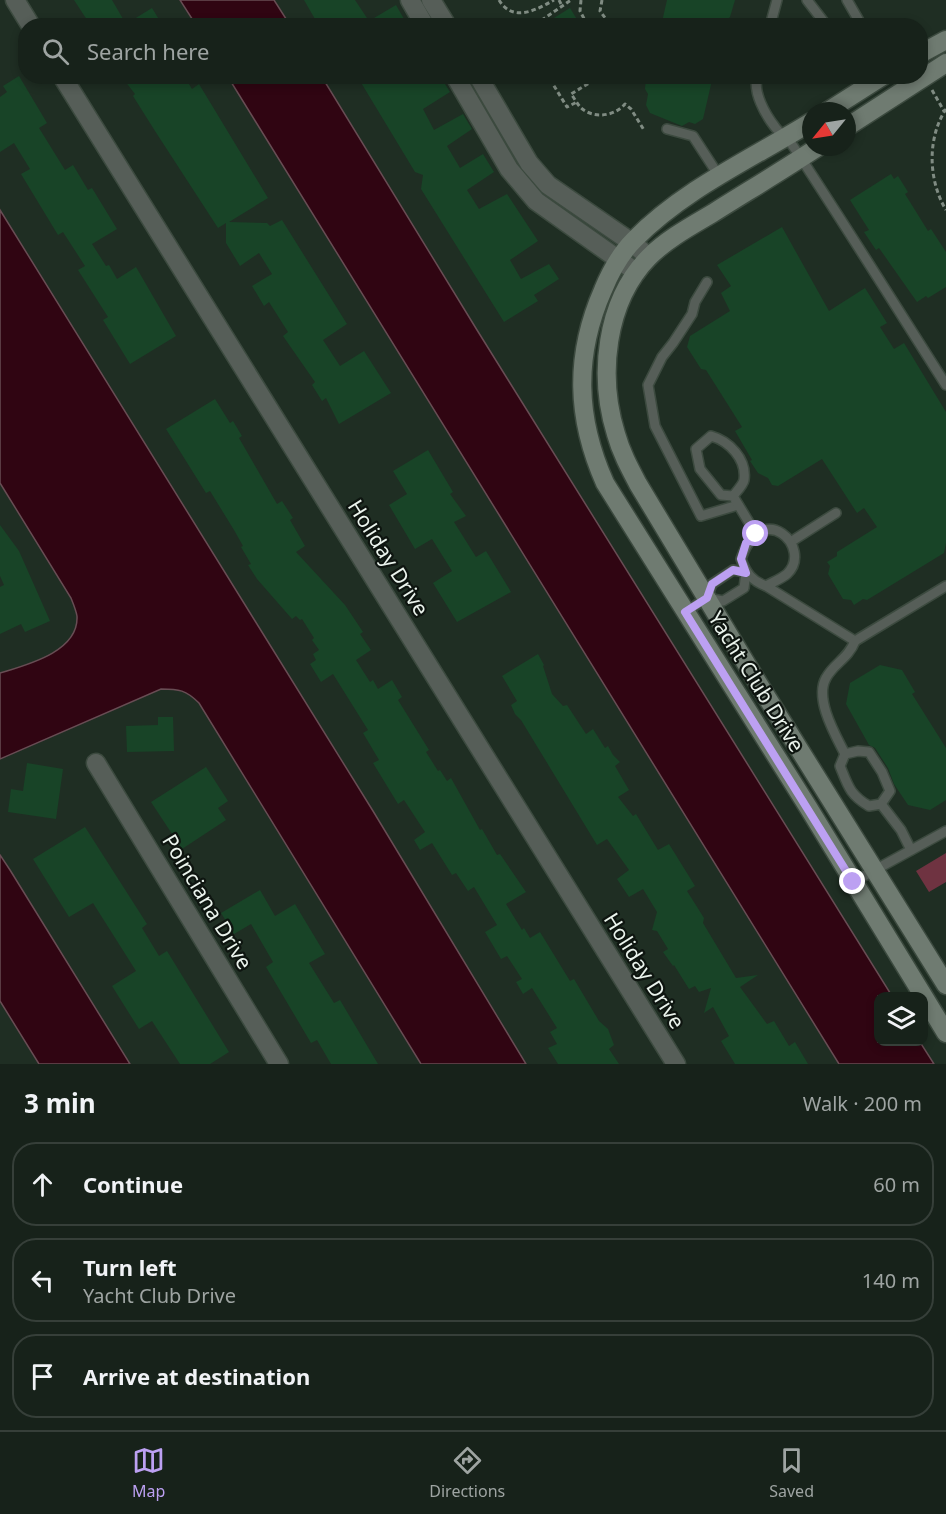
<!DOCTYPE html>
<meta charset="utf-8">
<style>
:root{--surface:#17221a;--page:#202a23;--text:#f1f3f6;--muted:#9ea4a2;--line:#363f39;--accent:#bca0f2}
body{margin:0;font-family:"Noto Sans",sans-serif;background:var(--page);color:var(--text)}
.controls{position:absolute;right:18px;bottom:18px;display:grid;overflow:hidden;border-radius:12px;box-shadow:0 3px 9px #0003}
.controls button{width:54px;height:54px;display:grid;place-items:center;padding:0;border:0;border-bottom:2px solid var(--line);background:var(--surface);color:var(--text);font:30px sans-serif}
.compass{position:absolute;left:802px;top:102px;width:54px;height:54px;border-radius:50%;background:var(--surface);box-shadow:0 3px 9px #0003;rotate:240deg}
.stop{position:absolute;width:18px;height:18px;margin:-14px;border:4px solid #bca0f2;border-radius:50%;background:#fff}
.stop.end{background:#bca0f2;border-color:#fff;box-shadow:0 2px 6px #0008}
.list{margin:0;padding:0;list-style:none}
h2{display:flex;justify-content:space-between;align-items:center;height:78px;margin:0;padding:0 24px;font-size:26px}
h2 small{font-size:20px;font-weight:400;color:var(--muted)}
.list li{display:grid;grid-template-columns:39px 1fr auto;gap:18px;align-items:center;box-sizing:border-box;height:84px;margin:0 12px 12px;padding:0 12px;border:2px solid var(--line);border-radius:24px}
.list b{display:block;font-size:22px;white-space:nowrap}
.list p{margin:0;font-size:20px;white-space:nowrap;color:var(--muted)}
.list em{font-size:20px;font-style:normal;color:var(--muted)}
.icon{flex:none;width:33px;height:33px;fill:none;stroke:currentColor;stroke-width:2;stroke-linecap:round;stroke-linejoin:round}
.map{position:relative;flex:none;width:946px;height:1064px;overflow:hidden}
.search{position:absolute;background:var(--surface);box-shadow:0 3px 9px #0003;left:18px;right:18px;top:18px;height:66px;display:flex;align-items:center;gap:15px;box-sizing:border-box;padding:0 21px;border-radius:24px;color:var(--muted);font-size:22px}
.sheet{height:366px;background:var(--surface)}
nav{display:flex;justify-content:space-around;align-items:center;box-sizing:border-box;height:84px;border-top:2px solid var(--line);background:var(--surface);font-size:16px;color:var(--muted)}
nav a{display:grid;justify-items:center;gap:3px}
nav .on{color:var(--accent)}
.map>svg:first-child{display:block}
.green{fill:#6f3341}
.water{fill:#300512;stroke:#684d54;stroke-width:1.5}
.building{fill:#184427}
.lines{fill:none;stroke-linecap:round;stroke-linejoin:round}
.lane-casing{stroke:#3c4a3f;stroke-width:12}
.street-casing{stroke:#3c4a3f;stroke-width:21}
.secondary-casing{stroke:#3c4a3f;stroke-width:21}
.path{stroke:#808c83;stroke-width:3;stroke-dasharray:4.5 3;stroke-linecap:butt}
.lane{stroke:#565e58;stroke-width:9}
.street{stroke:#565e58;stroke-width:18}
.secondary{stroke:#6f7b71;stroke-width:18}
.route{stroke:#bca0f2;stroke-width:8}
.labels{text-anchor:middle;stroke-width:4.5;stroke-linejoin:round;paint-order:stroke}
.street-label{font-size:21px;fill:#ebf4ed;stroke:#0e1510}
</style>
<div class="map">
<svg width="946" height="1064" viewBox="0 0 946 1064">
<rect width="100%" height="100%" fill="#1f2e23"/>
<polygon class="green" points="946,853 946,882 929,892 916,871"/>
<g class="water">
<polygon points="180,0 274,0 290,25 196,25"/>
<polygon points="228,77 322,77 477,330 892,996 878,996 878,1042 920,1042 934,1064 839,1064"/>
<path d="M0,210l373,601 153,253h-105l-222,-361c-13,-13 -20,-14 -38,-14l-161,70v-86c26,-8 79,-21 77,-57 -1,-6 -4,-13 -6,-18l-71,-115z"/>
<polygon points="0,855 10,870 130,1064 39,1064 0,1001"/>
</g>
<g class="building">
<polygon points="74,0 112,0 126,24 152,8 163,26 91,26"/>
<polygon points="304,0 355,0 369,21 396,5 408,26 319,26"/>
<polygon points="667,0 735,0 730,17 720,26 661,26"/>
<polygon points="570,8 581,26 541,26"/>
<polygon points="19,76 47,123 39,128 65,170 73,165 88,190 92,188 117,229 92,244 106,266 109,265 117,279 136,267 176,336 130,364 103,320 108,317 78,270 85,266 63,232 58,235 21,174 30,169 14,143 0,152 0,97 7,92 3,86"/>
<polygon points="121,76 184,76 192,89 199,84 268,198 229,222 267,223 270,226 282,220 347,324 323,340 340,366 364,351 391,393 339,424 326,398 322,401 312,385 315,382 283,336 288,332 269,302 264,306 252,286 272,274 259,253 240,266 226,243 226,223 218,228 155,131 133,96 135,94"/>
<polygon points="357,76 440,76 450,92 423,109 434,130 463,114 472,129 447,146 460,168 483,154 494,172 467,190 479,209 507,194 538,241 510,260 521,279 549,264 559,279 534,295 538,301 504,322 421,189 423,175 415,172"/>
<polygon points="646,76 713,76 703,119 695,124 689,122 682,126 650,113 646,105 648,94 645,89"/>
<polygon points="891,174 894,179 898,176 908,192 905,194 928,231 931,229 946,252 946,287 928,298 926,296 917,302 879,248 876,250 864,232 869,230 850,200"/>
<polygon points="782,227 829,311 865,288 887,323 880,327 894,349 904,343 946,412 946,543 944,553 867,600 863,599 854,605 851,600 843,599 828,574 830,566 827,562 837,556 837,552 877,527 864,508 857,513 822,459 778,486 772,485 768,478 758,473 750,461 752,460 735,431 742,427 706,370 701,369 687,347 690,336 730,311 721,293 731,286 717,265"/>
<polygon points="215,399 230,423 233,421 242,436 239,438 277,504 282,501 293,518 290,520 305,546 296,552 345,605 363,632 360,634 371,650 356,660 370,682 373,680 378,689 392,680 402,697 398,700 429,750 426,752 438,771 440,770 447,781 451,778 480,830 482,829 497,855 500,854 526,892 506,904 522,930 524,928 530,938 540,932 570,981 574,979 599,1021 608,1029 614,1045 609,1049 619,1064 558,1064 548,1048 557,1044 550,1032 557,1028 532,988 523,994 516,982 522,979 507,956 501,959 485,932 497,925 474,887 468,891 456,873 452,875 432,843 420,850 414,840 425,832 404,800 398,804 373,763 379,760 363,733 368,730 333,674 321,682 310,664 316,660 313,654 319,650 312,640 314,638 302,619 300,620 296,616 292,619 257,579 248,565 251,564 241,547 243,546 234,530 210,491 206,493 166,429"/>
<polygon points="428,450 453,492 450,494 466,516 454,522 476,557 486,551 511,592 457,622 433,583 452,571 432,539 415,549 389,505 407,494 393,471"/>
<polygon points="0,525 19,551 50,621 25,632 21,624 0,634 0,587 4,585 0,576"/>
<polygon points="538,654 544,665 543,666 552,694 563,706 567,705 586,734 593,729 605,748 608,746 613,755 620,762 615,766 629,790 618,797 633,816 636,814 658,850 669,844 695,886 687,891 704,918 703,923 736,978 758,975 740,987 767,1024 774,1021 789,1046 795,1042 808,1064 735,1064 721,1041 729,1036 713,1007 704,1013 711,988 699,992 695,986 689,989 674,965 673,966 663,952 668,949 657,931 652,930 657,912 643,889 629,897 617,879 629,870 607,839 597,845 521,720 515,714 511,705 517,701 502,676"/>
<polygon points="880,665 902,670 915,692 912,694 946,748 946,800 930,810 908,805 894,784 888,768 875,748 869,745 846,704 850,683"/>
<polygon points="158,717 173,717 174,751 127,752 126,726 158,725"/>
<polygon points="27,763 63,769 56,819 8,812 11,789 23,791"/>
<polygon points="206,767 228,801 218,808 226,820 182,849 151,802"/>
<polygon points="85,827 147,924 142,928 159,956 167,951 229,1052 210,1064 180,1064 152,1021 139,1029 112,986 136,971 93,903 69,917 33,859"/>
<polygon points="260,890 275,916 295,904 325,954 309,963 334,1003 340,1000 378,1064 331,1064 317,1040 311,1043 266,967 273,962 251,924 234,934 221,913"/>
</g>
<g class="lines">
<defs>
<g id="lane">
<polyline points="807,0 827,26"/>
<polyline points="847,0 862,26"/>
<polyline points="770,26 777,0"/>
<path d="M757,76c-4,17 8,38 18,51 5,7 13,11 18,19 52,79 102,159 153,239"/>
<polyline points="667,129 693,136 719,176"/>
<polyline points="707,282 695,302 692,314 673,343 662,357 648,385 655,426 701,516 738,505"/>
<path d="M733,496l-12,-1 -21,-26 -4,-20 15,-13c18,5 36,23 33,44 -1,5 -7,11 -11,16l23,38"/>
<polyline points="792,541 836,513"/>
<path d="M766,586c7,-4 15,-7 21,-12 27,-26 -25,-77 -46,-15 5,14 11,22 25,27l89,55 91,-55"/>
<polyline points="707,598 723,601 744,588 746,572"/>
<polyline points="685,612 707,598 712,584 733,570 746,572"/>
<path d="M858,751l11,1 13,20 8,19 -9,13 -12,2c-19,-11 -21,-20 -29,-40l5,-12z"/>
<path d="M845,754c-9,-18 -31,-55 -19,-76 8,-15 22,-19 29,-37"/>
<polyline points="881,804 901,830 911,850"/>
<polyline points="853,882 946,831"/>
</g>
<g id="street">
<polyline points="15,0 31,26"/>
<polyline points="410,0 425,26"/>
<polyline points="431,0 447,26"/>
<polyline points="62,76 676,1064"/>
<polyline points="455,76 509,169 536,201 636,272"/>
<polyline points="478,76 529,163 548,185 631,242 649,257"/>
<polyline points="96,763 279,1064"/>
</g>
<g id="secondary">
<polyline points="920,54 946,40"/>
<polyline points="828,111 883,76"/>
<path d="M811,122c-60,37 -127,67 -177,118 -13,13 -24,33 -31,50 -29,66 -27,128 2,193l203,324 138,226"/>
<polyline points="847,127 946,63"/>
<path d="M818,147c-35,23 -70,44 -105,66 -22,13 -46,26 -64,44 -44,45 -51,119 -33,177 5,18 13,33 22,50l115,191 193,310"/>
</g>
</defs>
<use href="#lane" class="lane-casing"/>
<use href="#street" class="street-casing"/>
<use href="#secondary" class="secondary-casing"/>
<g class="path">
<path d="M499,0c14,23 37,10 55,0"/>
<polyline points="559,0 562,6"/>
<polyline points="581,0 580,11 588,26"/>
<polyline points="602,0 600,11 611,26"/>
<polyline points="541,26 539,22 571,0"/>
<polyline points="559,76 551,81 567,107 577,102"/>
<path d="M601,76l-30,18c3,4 6,9 9,13 12,12 34,10 45,-3l6,5 13,21"/>
<polyline points="636,76 646,79"/>
<polyline points="932,90 944,111"/>
<path d="M946,109c-19,29 -18,71 0,101"/>
</g>
<use href="#lane" class="lane"/>
<use href="#street" class="street"/>
<use href="#secondary" class="secondary"/>
</g>
<g class="lines">
<polyline class="route" points="756,534 746,543 741,559 746,573 733,570 712,584 707,598 685,612 853,882"/>
</g>
<g class="labels">
<g class="street-label">
<text transform="translate(388 558) rotate(58)" y="7">Holiday Drive</text>
<text transform="translate(756 682) rotate(58)" y="7">Yacht Club Drive</text>
<text transform="translate(207 902) rotate(59)" y="7">Poinciana Drive</text>
<text transform="translate(644 971) rotate(58)" y="7">Holiday Drive</text>
</g>
</g>
</svg>
<div class="controls">
<button><svg class="icon" aria-label="layers" viewBox="0 0 24 24"><path d="M12 4l9 5-9 5-9-5zM3 14l9 5 9-5"/></svg></button>
</div>
<svg class="compass" viewBox="-18 -18 36 36"><path d="M0-13l5 13h-10z" fill="#e53935"/><path d="M0 13l5-13h-10z" fill="#9ea4a2"/></svg>
<div class="stop" style="left:756px;top:534px"></div>
<div class="stop end" style="left:853px;top:882px"></div>
<div class="search"><svg class="icon" aria-label="search" viewBox="0 0 24 24"><circle cx="10" cy="10" r="6"/><path d="M15 15l6 6"/></svg>Search here</div>
</div>
<section class="sheet">
<h2>3 min<small>Walk · 200 m</small></h2>
<ul class="list">
<li><svg class="icon" aria-label="ahead" viewBox="0 0 24 24"><path d="M12 20V5M6 11l6-6 6 6"/></svg><div><b>Continue</b></div><em>60 m</em></li>
<li><svg class="icon" aria-label="left" viewBox="0 0 24 24"><path d="M17 20v-9H6M10 6l-5 5 5 5"/></svg><div><b>Turn left</b><p>Yacht Club Drive</p></div><em>140 m</em></li>
<li><svg class="icon" aria-label="arrive" viewBox="0 0 24 24"><path d="M6 21V4h12l-3 4 3 4H6"/></svg><div><b>Arrive at destination</b></div></li>
</ul>
</section>
<nav>
<a class="on"><svg class="icon" aria-label="map" viewBox="0 0 24 24"><path d="M3 6l6-2 6 2 6-2v14l-6 2-6-2-6 2zM9 4v14M15 6v14"/></svg>Map</a>
<a><svg class="icon" aria-label="directions" viewBox="0 0 24 24"><path d="M12 3l9 9-9 9-9-9zM9 14v-3h6M13 9l2 2-2 2"/></svg>Directions</a>
<a><svg class="icon" aria-label="saved" viewBox="0 0 24 24"><path d="M7 4h10v16l-5-4-5 4z"/></svg>Saved</a>
</nav>
